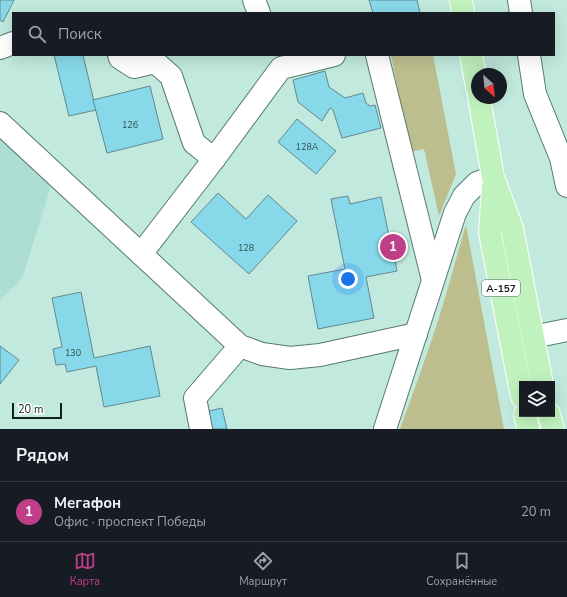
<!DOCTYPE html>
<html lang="ru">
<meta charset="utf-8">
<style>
:root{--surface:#171b24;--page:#20242c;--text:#f1f3f6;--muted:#9ea1a6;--line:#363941;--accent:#be3e88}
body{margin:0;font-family:"Nunito Sans",sans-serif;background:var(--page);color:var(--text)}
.controls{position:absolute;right:12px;bottom:12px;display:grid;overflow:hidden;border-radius:0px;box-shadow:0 4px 16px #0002}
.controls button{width:36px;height:36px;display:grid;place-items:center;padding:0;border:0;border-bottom:1px solid var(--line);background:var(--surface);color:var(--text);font:20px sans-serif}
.compass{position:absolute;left:471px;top:68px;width:36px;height:36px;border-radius:50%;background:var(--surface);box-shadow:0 4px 16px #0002;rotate:153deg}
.scale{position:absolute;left:12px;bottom:10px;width:50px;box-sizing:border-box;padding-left:4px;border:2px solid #12211e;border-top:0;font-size:11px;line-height:14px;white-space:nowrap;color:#12211e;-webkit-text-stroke:3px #fff;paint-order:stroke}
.you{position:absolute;left:348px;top:279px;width:14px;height:14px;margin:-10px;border:3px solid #fff;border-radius:50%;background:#1a73e8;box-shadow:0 0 0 6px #1a73e833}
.badge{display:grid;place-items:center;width:26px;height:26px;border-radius:50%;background:var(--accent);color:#fff;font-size:13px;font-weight:700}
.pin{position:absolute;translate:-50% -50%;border:2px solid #fff;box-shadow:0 1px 4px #0006}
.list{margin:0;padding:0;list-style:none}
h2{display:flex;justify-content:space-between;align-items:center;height:52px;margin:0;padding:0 16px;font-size:17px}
h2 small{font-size:13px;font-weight:400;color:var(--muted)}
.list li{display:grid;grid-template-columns:26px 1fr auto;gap:12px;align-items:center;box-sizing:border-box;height:60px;padding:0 16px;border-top:1px solid var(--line)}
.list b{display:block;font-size:15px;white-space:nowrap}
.list p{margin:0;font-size:13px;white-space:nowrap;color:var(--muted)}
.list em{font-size:13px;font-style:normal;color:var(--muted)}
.icon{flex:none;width:22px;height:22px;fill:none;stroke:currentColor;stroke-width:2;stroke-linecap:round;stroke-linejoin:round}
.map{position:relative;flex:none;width:567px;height:429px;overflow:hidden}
.search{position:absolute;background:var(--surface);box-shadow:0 4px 16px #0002;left:12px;right:12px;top:12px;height:44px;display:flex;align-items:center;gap:10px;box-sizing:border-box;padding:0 14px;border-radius:0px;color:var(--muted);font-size:15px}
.sheet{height:112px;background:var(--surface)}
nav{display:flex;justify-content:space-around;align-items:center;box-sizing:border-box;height:56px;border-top:1px solid var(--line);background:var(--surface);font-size:11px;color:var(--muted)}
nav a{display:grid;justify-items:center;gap:2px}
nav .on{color:var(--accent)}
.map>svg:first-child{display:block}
.built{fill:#aeded1}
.green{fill:#bdbe8e}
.building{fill:#87d9ea;stroke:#638890}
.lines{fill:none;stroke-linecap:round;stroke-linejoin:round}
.minor-casing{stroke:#567a71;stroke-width:24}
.major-casing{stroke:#fff;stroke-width:24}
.minor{stroke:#fff;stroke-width:22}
.major{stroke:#c0f2be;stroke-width:22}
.labels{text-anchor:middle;stroke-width:4;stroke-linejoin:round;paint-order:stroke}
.number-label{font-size:9px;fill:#2f4f51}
.shield{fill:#fff;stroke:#596462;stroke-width:1}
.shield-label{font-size:10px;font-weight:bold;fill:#12211e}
</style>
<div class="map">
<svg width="567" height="429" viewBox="0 0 567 429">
<rect width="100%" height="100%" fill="#c1e9de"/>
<polygon class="built" points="0,139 51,186 22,279 0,300"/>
<g class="green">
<polygon points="391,55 433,55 456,174 439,216 424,149 410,152"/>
<path d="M466,225l38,204h-104c15,-42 31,-84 44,-128 8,-25 14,-51 22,-76z"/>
</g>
<g class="building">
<polygon points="0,0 14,0 3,22 0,20"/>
<polygon points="369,0 417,0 420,13 373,13"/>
<polygon points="54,55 83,55 96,110 69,116"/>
<polygon points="325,71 329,87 345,98 363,93 366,103 370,106 375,105 381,128 342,138 333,110 330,108 322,121 298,102 293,80"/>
<polygon points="150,86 163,139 107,153 93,100"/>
<polygon points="297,119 336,151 316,174 278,142"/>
<polygon points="218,193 246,219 268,195 297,221 249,274 191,222"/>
<polygon points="348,196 350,204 381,197 390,241 399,240 402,255 394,256 397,271 366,277 374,318 318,329 308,276 345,269 331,199"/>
<polygon points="81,292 94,358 150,346 160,396 104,407 96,366 67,372 65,364 56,365 53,349 62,347 52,298"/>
<polygon points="0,346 19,360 0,384"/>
<polygon points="222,408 227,429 208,429 205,412"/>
</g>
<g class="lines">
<defs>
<g id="minor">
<polyline points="254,0 259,13"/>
<polyline points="519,0 521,13"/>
<polyline points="0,48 13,43"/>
<polyline points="119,55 120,58 134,67 155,62 171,76 194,143 214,159"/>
<polyline points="377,55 433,280"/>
<polyline points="529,55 535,94 561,158 567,186"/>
<polyline points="0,123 141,254 240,346 262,354 290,358 320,355 416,334"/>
<polyline points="141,254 214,159 281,68 334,55"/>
<polyline points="533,337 567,330"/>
<polyline points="201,429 195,398 240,346"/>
<polyline points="385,429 455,213 464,196 477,183 493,177"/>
</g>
<g id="major">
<polyline points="461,0 463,13"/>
<polyline points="471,55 477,88"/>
<polyline points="479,98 493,177 512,228 542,384"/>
<polyline points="493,187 490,233 522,397"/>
<polyline points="525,414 528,429"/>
<polyline points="549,414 553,429"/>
</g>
</defs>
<use href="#minor" class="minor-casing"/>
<use href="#major" class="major-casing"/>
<use href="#minor" class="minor"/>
<use href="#major" class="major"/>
</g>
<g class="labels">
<g class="number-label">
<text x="130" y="128">126</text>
<text x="307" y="150">128А</text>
<text x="246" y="251">128</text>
<text x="73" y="356">130</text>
</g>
<rect class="shield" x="482" y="280" width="38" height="16" rx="3"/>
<g class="shield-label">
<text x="501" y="292">А-157</text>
</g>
</g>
</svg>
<div class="controls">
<button><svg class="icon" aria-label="layers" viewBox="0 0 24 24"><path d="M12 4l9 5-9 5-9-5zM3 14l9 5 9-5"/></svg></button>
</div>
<svg class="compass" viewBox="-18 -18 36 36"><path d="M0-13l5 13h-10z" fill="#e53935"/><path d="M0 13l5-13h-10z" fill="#9ea1a6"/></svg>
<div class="scale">20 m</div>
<div class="you"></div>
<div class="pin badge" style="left:393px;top:247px">1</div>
<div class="search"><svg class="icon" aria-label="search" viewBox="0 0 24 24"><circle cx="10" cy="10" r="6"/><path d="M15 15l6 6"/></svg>Поиск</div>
</div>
<section class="sheet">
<h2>Рядом<small></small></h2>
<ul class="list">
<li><span class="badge">1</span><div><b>Мегафон</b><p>Офис · проспект Победы</p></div><em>20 m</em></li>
</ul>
</section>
<nav>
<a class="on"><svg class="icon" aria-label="map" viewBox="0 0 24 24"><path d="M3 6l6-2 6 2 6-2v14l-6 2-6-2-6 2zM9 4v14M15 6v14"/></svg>Карта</a>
<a><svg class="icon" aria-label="directions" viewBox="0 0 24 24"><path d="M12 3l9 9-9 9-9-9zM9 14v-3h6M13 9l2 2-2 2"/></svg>Маршрут</a>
<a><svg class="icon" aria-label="saved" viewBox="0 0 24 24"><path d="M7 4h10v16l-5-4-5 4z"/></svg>Сохранённые</a>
</nav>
